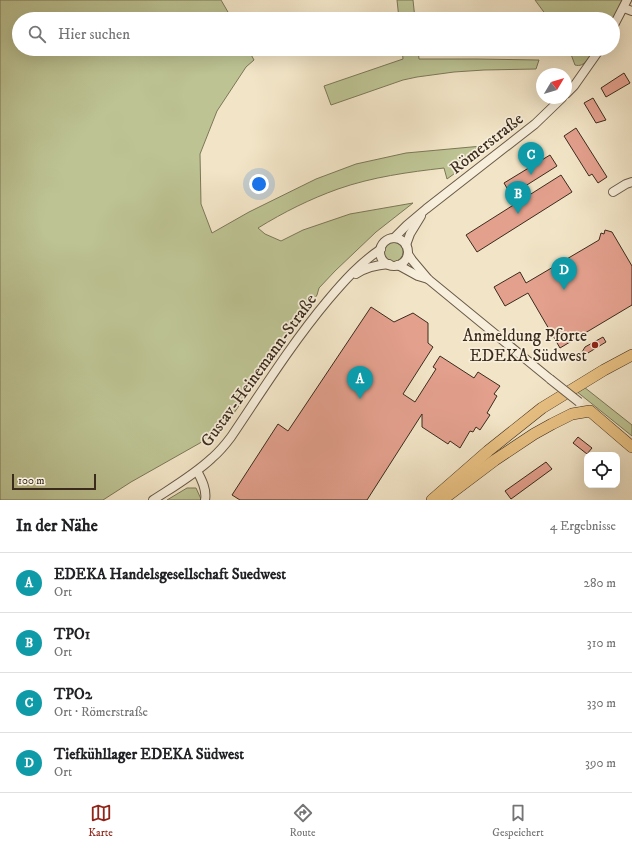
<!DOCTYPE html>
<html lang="de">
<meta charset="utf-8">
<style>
:root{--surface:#fff;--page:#f2f2f2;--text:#202124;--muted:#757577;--line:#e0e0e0;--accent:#8f2418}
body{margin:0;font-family:"IM FELL DW Pica",serif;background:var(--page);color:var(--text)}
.controls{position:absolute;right:12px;bottom:12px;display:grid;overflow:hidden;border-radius:8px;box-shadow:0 4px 16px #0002}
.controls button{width:36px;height:36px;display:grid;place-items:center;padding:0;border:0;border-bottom:1px solid var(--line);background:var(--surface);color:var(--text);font:20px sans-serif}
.compass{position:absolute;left:536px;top:68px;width:36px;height:36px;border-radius:50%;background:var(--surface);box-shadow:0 4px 16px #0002;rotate:52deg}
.scale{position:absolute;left:12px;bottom:10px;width:84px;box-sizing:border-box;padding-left:4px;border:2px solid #3b2b1d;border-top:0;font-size:11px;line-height:14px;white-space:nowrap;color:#3b2b1d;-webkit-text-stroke:3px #f7eedb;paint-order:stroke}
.you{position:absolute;left:259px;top:184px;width:14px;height:14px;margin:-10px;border:3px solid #fff;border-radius:50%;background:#1a73e8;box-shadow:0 0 0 6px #1a73e833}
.badge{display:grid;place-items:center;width:26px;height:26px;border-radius:50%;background:var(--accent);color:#fff;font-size:13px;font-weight:700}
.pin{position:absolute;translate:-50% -33px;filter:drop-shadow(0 1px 2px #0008)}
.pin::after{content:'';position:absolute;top:21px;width:14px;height:12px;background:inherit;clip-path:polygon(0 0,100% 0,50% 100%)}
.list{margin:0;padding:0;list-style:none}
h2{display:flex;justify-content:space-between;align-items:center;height:52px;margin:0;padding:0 16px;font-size:17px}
h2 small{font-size:13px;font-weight:400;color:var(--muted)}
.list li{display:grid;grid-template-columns:26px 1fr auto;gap:12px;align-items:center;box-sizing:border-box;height:60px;padding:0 16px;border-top:1px solid var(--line)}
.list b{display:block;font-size:15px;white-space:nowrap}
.list p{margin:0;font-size:13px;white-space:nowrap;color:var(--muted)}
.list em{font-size:13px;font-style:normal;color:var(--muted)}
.icon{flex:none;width:22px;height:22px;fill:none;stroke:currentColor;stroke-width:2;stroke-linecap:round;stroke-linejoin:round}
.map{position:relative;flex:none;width:632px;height:500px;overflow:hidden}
.search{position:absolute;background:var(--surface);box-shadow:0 4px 16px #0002;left:12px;right:12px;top:12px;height:44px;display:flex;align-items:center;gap:10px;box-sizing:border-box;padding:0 14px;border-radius:22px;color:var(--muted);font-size:15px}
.sheet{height:292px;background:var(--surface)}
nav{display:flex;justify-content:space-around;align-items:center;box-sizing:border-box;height:56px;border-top:1px solid var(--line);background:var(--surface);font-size:11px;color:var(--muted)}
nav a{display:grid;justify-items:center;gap:2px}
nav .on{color:var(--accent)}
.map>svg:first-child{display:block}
.green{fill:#bdc393;stroke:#7c7758}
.building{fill:#e3a08d;stroke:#3b2b1d}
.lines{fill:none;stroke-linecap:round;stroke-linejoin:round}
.minor-casing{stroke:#695a48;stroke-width:10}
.major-casing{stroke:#3b2b1d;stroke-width:12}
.minor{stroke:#f7eedb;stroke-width:8}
.major{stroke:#e9c284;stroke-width:11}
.minor-bridge-casing{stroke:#695a48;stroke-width:10;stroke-linecap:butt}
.minor-bridge{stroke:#f7eedb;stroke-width:8}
.poi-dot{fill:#8f2418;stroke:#f7eedb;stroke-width:1.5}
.labels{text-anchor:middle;stroke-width:3.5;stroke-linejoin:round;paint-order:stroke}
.street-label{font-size:17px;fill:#3b2b1d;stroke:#f7eedb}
.poi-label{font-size:17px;fill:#3b2b1d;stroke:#f7eedb;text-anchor:end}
</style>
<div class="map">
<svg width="632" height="500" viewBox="0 0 632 500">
<rect width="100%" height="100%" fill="#f2e5c7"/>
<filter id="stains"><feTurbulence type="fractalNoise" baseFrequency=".005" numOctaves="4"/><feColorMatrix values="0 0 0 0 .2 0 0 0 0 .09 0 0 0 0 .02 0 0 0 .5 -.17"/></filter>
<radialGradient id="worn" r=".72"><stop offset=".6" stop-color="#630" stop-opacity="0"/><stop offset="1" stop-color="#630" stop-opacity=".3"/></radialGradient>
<g class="green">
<path d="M0,0h221l11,19h-213v30h229l6,11 -8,7 -29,44 -17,43 1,50 11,29 37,-21 67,-33 40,-15 50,-11 87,-8 -24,18 -22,16 -3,-11c-35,4 -72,9 -106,21 -28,10 -54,23 -80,39l7,6 16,7 22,-11 47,-16 63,-11 -37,29 -41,39 -16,17 -2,7 -13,19 -80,113 -24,16 -69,39 -28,18h-103z"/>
<polygon points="397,0 413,0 415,19 399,19"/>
<polygon points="535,0 622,0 613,19 549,19"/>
<polygon points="402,49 418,49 419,59 477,59 539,60 536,69 484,70 454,72 417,77 403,80 331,105 324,86 403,59"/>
<path d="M569,49h25c-4,7 -9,19 -19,16z"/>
<circle cx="393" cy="252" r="10"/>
<polygon points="584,387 632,425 632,436 576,391"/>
<polygon points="187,488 196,488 201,499 200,500 167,500"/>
</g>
<g class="building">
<polygon points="624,73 630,83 606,97 601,88"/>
<polygon points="593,98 606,120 596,123 584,103"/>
<polygon points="576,128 607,177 598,183 592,174 589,176 564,136"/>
<polygon points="550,155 557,166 511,195 504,183"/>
<polygon points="561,175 572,192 477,252 466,235"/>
<polygon points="605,230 612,232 632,266 632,305 560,348 528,293 505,306 494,287 520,272 526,283 599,240 601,233 604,234"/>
<polygon points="371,307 394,322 413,313 428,323 428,343 433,347 403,394 415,402 436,369 433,367 440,356 474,378 478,372 500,386 494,394 497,396 487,413 490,415 480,430 476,427 473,432 470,431 460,448 450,441 448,444 422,427 422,414 367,500 240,500 232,495 278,424 288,431"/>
<polygon points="603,337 606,342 578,359 585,347"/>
<polygon points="578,437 592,448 587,454 573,443"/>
<polygon points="546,462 552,469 511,499 505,491"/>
</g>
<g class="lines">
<defs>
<g id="minor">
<polyline points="624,8 632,11"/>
<polyline points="613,27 627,0"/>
<polyline points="566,94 574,86 600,49"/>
<polyline points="613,192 626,184 632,182"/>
<polyline points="394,238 407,225 426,209 535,124 562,98"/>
<circle cx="394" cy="252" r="14"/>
<polyline points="406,245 410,234 421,216"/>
<polyline points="408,254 412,260 428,279 550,379"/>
<polyline points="398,265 418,276 428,279"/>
<path d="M356,274c10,-7 20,-9 33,-10"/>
<path d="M197,471c5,9 10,19 8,29"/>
<path d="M153,500c20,-13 41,-25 59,-42 7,-6 13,-13 19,-21 31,-46 61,-94 97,-137 16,-19 32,-37 53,-51"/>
</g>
<g id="major">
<polyline points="432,500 488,451 542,408 604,370 632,355"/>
<polyline points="442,500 495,460 534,434 552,424 572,414 590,411 632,447"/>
</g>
</defs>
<use href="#minor" class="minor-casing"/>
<use href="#major" class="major-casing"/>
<use href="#minor" class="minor"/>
<use href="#major" class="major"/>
<defs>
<polyline id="minor-bridge" points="550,379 579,402"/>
</defs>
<use href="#minor-bridge" class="minor-bridge-casing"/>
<use href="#minor-bridge" class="minor-bridge"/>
</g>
<circle class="poi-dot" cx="595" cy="345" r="4"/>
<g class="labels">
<g class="street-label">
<text transform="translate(486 143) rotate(-38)" y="6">Römerstraße</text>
<text transform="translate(258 370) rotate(-54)" y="6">Gustav-Heinemann-Straße</text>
</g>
<g class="poi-label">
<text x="587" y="341">Anmeldung Pforte<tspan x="587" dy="20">EDEKA Südwest</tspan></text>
</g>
</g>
<rect width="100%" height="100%" filter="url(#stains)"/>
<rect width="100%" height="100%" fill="url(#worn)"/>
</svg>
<div class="controls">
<button><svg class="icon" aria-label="locate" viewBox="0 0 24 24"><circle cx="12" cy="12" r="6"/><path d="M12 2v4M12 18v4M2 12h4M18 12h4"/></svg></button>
</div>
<svg class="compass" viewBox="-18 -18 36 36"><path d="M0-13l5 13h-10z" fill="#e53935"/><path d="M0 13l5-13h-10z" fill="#757577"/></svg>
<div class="scale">100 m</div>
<div class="you"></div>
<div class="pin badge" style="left:360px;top:399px;background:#0f9aa8">A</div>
<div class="pin badge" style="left:518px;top:214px;background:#0f9aa8">B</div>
<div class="pin badge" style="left:531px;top:175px;background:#0f9aa8">C</div>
<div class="pin badge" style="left:564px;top:290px;background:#0f9aa8">D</div>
<div class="search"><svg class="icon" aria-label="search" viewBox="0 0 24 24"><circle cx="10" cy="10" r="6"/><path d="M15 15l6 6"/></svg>Hier suchen</div>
</div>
<section class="sheet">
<h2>In der Nähe<small>4 Ergebnisse</small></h2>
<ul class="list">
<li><span class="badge" style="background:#0f9aa8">A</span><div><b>EDEKA Handelsgesellschaft Suedwest</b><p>Ort</p></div><em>280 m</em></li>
<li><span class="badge" style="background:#0f9aa8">B</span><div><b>TPO1</b><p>Ort</p></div><em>310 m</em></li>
<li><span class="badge" style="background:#0f9aa8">C</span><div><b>TPO2</b><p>Ort · Römerstraße</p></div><em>330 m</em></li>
<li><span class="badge" style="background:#0f9aa8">D</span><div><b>Tiefkühllager EDEKA Südwest</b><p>Ort</p></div><em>390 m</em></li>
</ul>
</section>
<nav>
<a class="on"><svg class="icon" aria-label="map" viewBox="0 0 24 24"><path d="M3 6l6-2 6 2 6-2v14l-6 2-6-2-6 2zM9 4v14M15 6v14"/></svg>Karte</a>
<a><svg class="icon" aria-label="directions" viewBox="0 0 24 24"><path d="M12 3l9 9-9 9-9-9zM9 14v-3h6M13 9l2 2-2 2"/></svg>Route</a>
<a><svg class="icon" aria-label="saved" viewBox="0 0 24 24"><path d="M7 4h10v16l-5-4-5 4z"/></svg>Gespeichert</a>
</nav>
